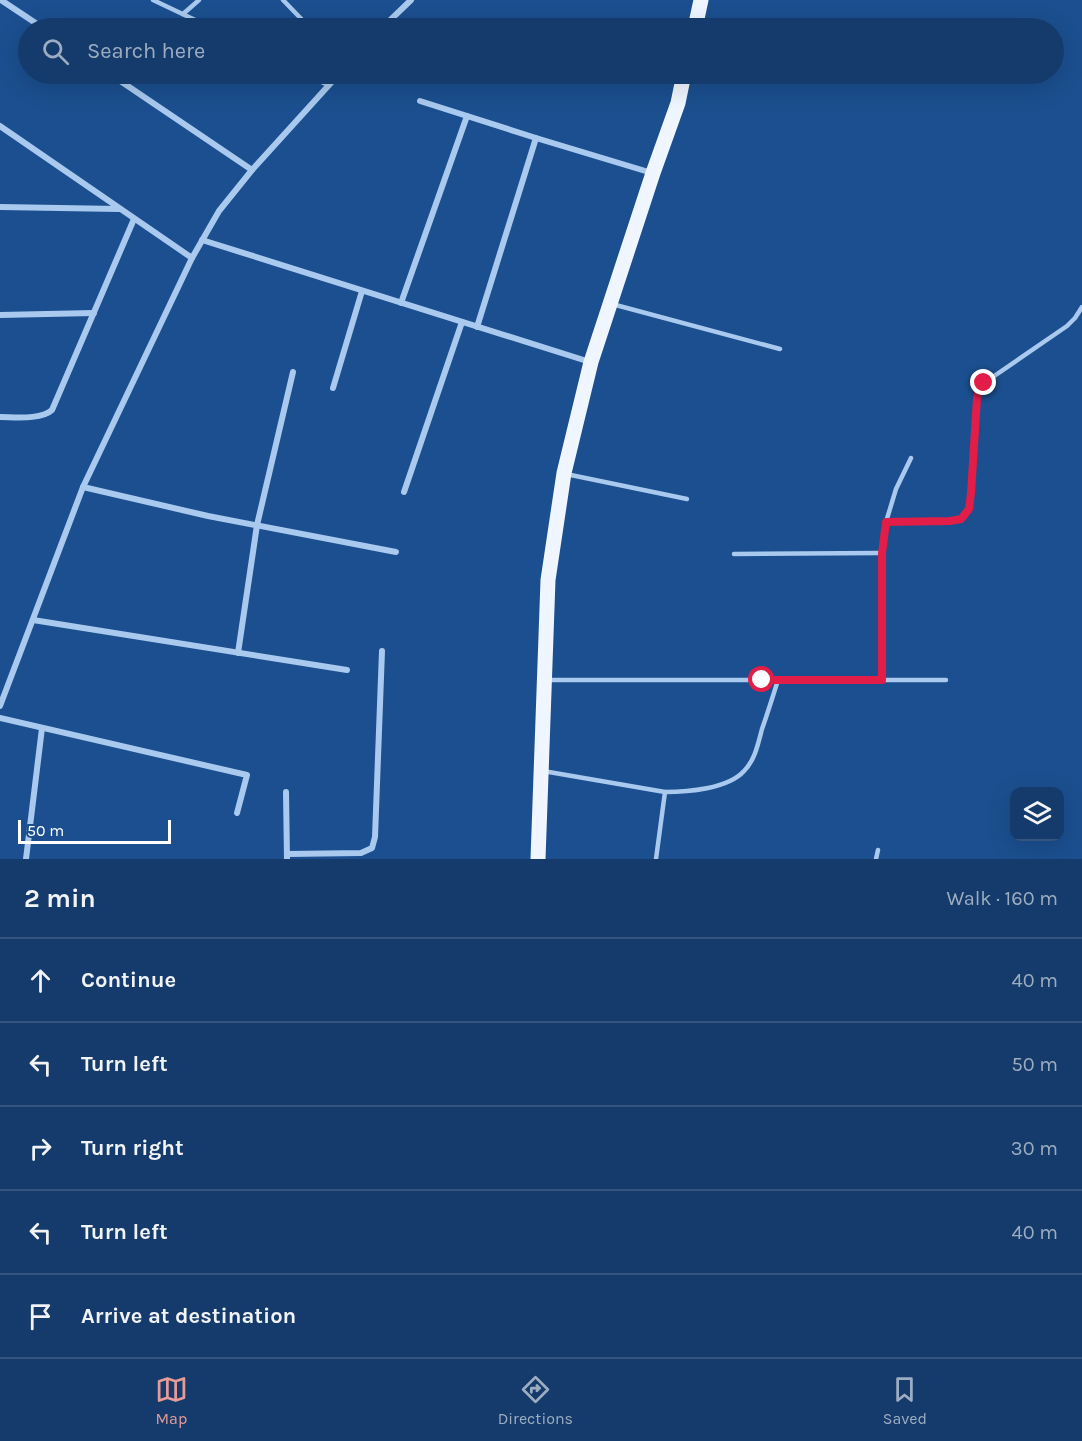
<!DOCTYPE html>
<meta charset="utf-8">
<style>
:root{--surface:#143b6b;--page:#214673;--text:#f1f3f6;--muted:#9dadc1;--line:#33557e;--accent:#e69b98}
body{margin:0;font-family:Karla,sans-serif;background:var(--page);color:var(--text)}
.controls{position:absolute;right:18px;bottom:18px;display:grid;overflow:hidden;border-radius:12px;box-shadow:0 6px 24px #0002}
.controls button{width:54px;height:54px;display:grid;place-items:center;padding:0;border:0;border-bottom:2px solid var(--line);background:var(--surface);color:var(--text);font:30px sans-serif}
.scale{position:absolute;left:18px;bottom:15px;width:153px;box-sizing:border-box;padding-left:6px;border:3px solid #fff;border-top:0;font-size:16px;line-height:21px;white-space:nowrap;color:#fff;-webkit-text-stroke:4px #1b4f8f;paint-order:stroke}
.stop{position:absolute;width:18px;height:18px;margin:-14px;border:4px solid #e11d48;border-radius:50%;background:#fff}
.stop.end{background:#e11d48;border-color:#fff;box-shadow:0 2px 6px #0008}
.list{margin:0;padding:0;list-style:none}
h2{display:flex;justify-content:space-between;align-items:center;height:78px;margin:0;padding:0 24px;font-size:26px}
h2 small{font-size:20px;font-weight:400;color:var(--muted)}
.list li{display:grid;grid-template-columns:39px 1fr auto;gap:18px;align-items:center;box-sizing:border-box;height:84px;padding:0 24px;border-top:2px solid var(--line)}
.list b{display:block;font-size:22px;white-space:nowrap}
.list em{font-size:20px;font-style:normal;color:var(--muted)}
.icon{flex:none;width:33px;height:33px;fill:none;stroke:currentColor;stroke-width:2;stroke-linecap:round;stroke-linejoin:round}
.map{position:relative;flex:none;width:1082px;height:859px;overflow:hidden}
.search{position:absolute;background:var(--surface);box-shadow:0 6px 24px #0002;left:18px;right:18px;top:18px;height:66px;display:flex;align-items:center;gap:15px;box-sizing:border-box;padding:0 21px;border-radius:33px;color:var(--muted);font-size:22px}
.sheet{height:498px;background:var(--surface)}
nav{display:flex;justify-content:space-around;align-items:center;box-sizing:border-box;height:84px;border-top:2px solid var(--line);background:var(--surface);font-size:16px;color:var(--muted)}
nav a{display:grid;justify-items:center;gap:3px}
nav .on{color:var(--accent)}
.map>svg:first-child{display:block}
.lines{fill:none;stroke-linecap:round;stroke-linejoin:round}
.service{stroke:#a9c9ee;stroke-width:4.5}
.minor{stroke:#a9c9ee;stroke-width:6}
.primary{stroke:#f0f6ff;stroke-width:15}
.route{stroke:#e11d48;stroke-width:8}
</style>
<div class="map">
<svg width="1082" height="859" viewBox="0 0 1082 859">
<rect width="100%" height="100%" fill="#1b4f8f"/>
<g class="lines">
<g class="service">
<polyline points="153,0 212,28"/>
<polyline points="283,0 310,28"/>
<polyline points="183,14 199,0"/>
<polyline points="304,74 328,85"/>
<polyline points="612,304 780,349"/>
<polyline points="566,474 687,499"/>
<polyline points="886,522 950,521 961,519 969,509 971,493 977,398 979,390 984,383 1067,326 1075,318 1082,307"/>
<polyline points="734,554 881,553"/>
<polyline points="547,680 946,680"/>
<polyline points="882,680 881,553 886,522 896,489 911,458"/>
<polyline points="543,771 665,792 656,859"/>
<path d="M665,792c22,0 63,-3 79,-21 11,-11 14,-27 18,-42 6,-17 11,-33 16,-49"/>
<polyline points="876,859 878,850"/>
</g>
<g class="minor">
<polyline points="1,0 43,28"/>
<polyline points="382,28 411,0"/>
<polyline points="110,74 252,170"/>
<polyline points="420,101 536,138 652,173"/>
<polyline points="0,126 192,258"/>
<polyline points="0,207 119,209"/>
<polyline points="202,240 590,362"/>
<polyline points="401,303 467,116"/>
<polyline points="0,315 94,313"/>
<polyline points="477,327 536,138"/>
<polyline points="333,388 362,291"/>
<path d="M0,417c15,0 41,3 52,-7l82,-191"/>
<polyline points="83,487 208,516 396,552"/>
<polyline points="404,492 462,322"/>
<polyline points="33,620 347,670"/>
<polyline points="238,653 257,525 293,372"/>
<polyline points="0,706 83,487 192,258 219,211 252,170 339,74"/>
<polyline points="0,718 247,775 237,813"/>
<polyline points="286,792 287,859"/>
<polyline points="287,854 361,853 372,848 375,837 382,651"/>
<polyline points="26,859 42,728"/>
</g>
<g class="primary">
<polyline points="695,28 701,0"/>
<polyline points="538,859 548,580 564,473 591,362 653,173 678,103 684,74"/>
</g>
</g>
<g class="lines">
<polyline class="route" points="762,680 882,680 882,553 886,522 950,521 961,519 969,509 971,493 977,398 979,390 984,383"/>
</g>
</svg>
<div class="controls">
<button><svg class="icon" aria-label="layers" viewBox="0 0 24 24"><path d="M12 4l9 5-9 5-9-5zM3 14l9 5 9-5"/></svg></button>
</div>
<div class="scale">50 m</div>
<div class="stop" style="left:762px;top:680px"></div>
<div class="stop end" style="left:984px;top:383px"></div>
<div class="search"><svg class="icon" aria-label="search" viewBox="0 0 24 24"><circle cx="10" cy="10" r="6"/><path d="M15 15l6 6"/></svg>Search here</div>
</div>
<section class="sheet">
<h2>2 min<small>Walk · 160 m</small></h2>
<ul class="list">
<li><svg class="icon" aria-label="ahead" viewBox="0 0 24 24"><path d="M12 20V5M6 11l6-6 6 6"/></svg><div><b>Continue</b></div><em>40 m</em></li>
<li><svg class="icon" aria-label="left" viewBox="0 0 24 24"><path d="M17 20v-9H6M10 6l-5 5 5 5"/></svg><div><b>Turn left</b></div><em>50 m</em></li>
<li><svg class="icon" aria-label="right" viewBox="0 0 24 24"><path d="M7 20v-9h11M14 6l5 5-5 5"/></svg><div><b>Turn right</b></div><em>30 m</em></li>
<li><svg class="icon" aria-label="left" viewBox="0 0 24 24"><path d="M17 20v-9H6M10 6l-5 5 5 5"/></svg><div><b>Turn left</b></div><em>40 m</em></li>
<li><svg class="icon" aria-label="arrive" viewBox="0 0 24 24"><path d="M6 21V4h12l-3 4 3 4H6"/></svg><div><b>Arrive at destination</b></div></li>
</ul>
</section>
<nav>
<a class="on"><svg class="icon" aria-label="map" viewBox="0 0 24 24"><path d="M3 6l6-2 6 2 6-2v14l-6 2-6-2-6 2zM9 4v14M15 6v14"/></svg>Map</a>
<a><svg class="icon" aria-label="directions" viewBox="0 0 24 24"><path d="M12 3l9 9-9 9-9-9zM9 14v-3h6M13 9l2 2-2 2"/></svg>Directions</a>
<a><svg class="icon" aria-label="saved" viewBox="0 0 24 24"><path d="M7 4h10v16l-5-4-5 4z"/></svg>Saved</a>
</nav>
